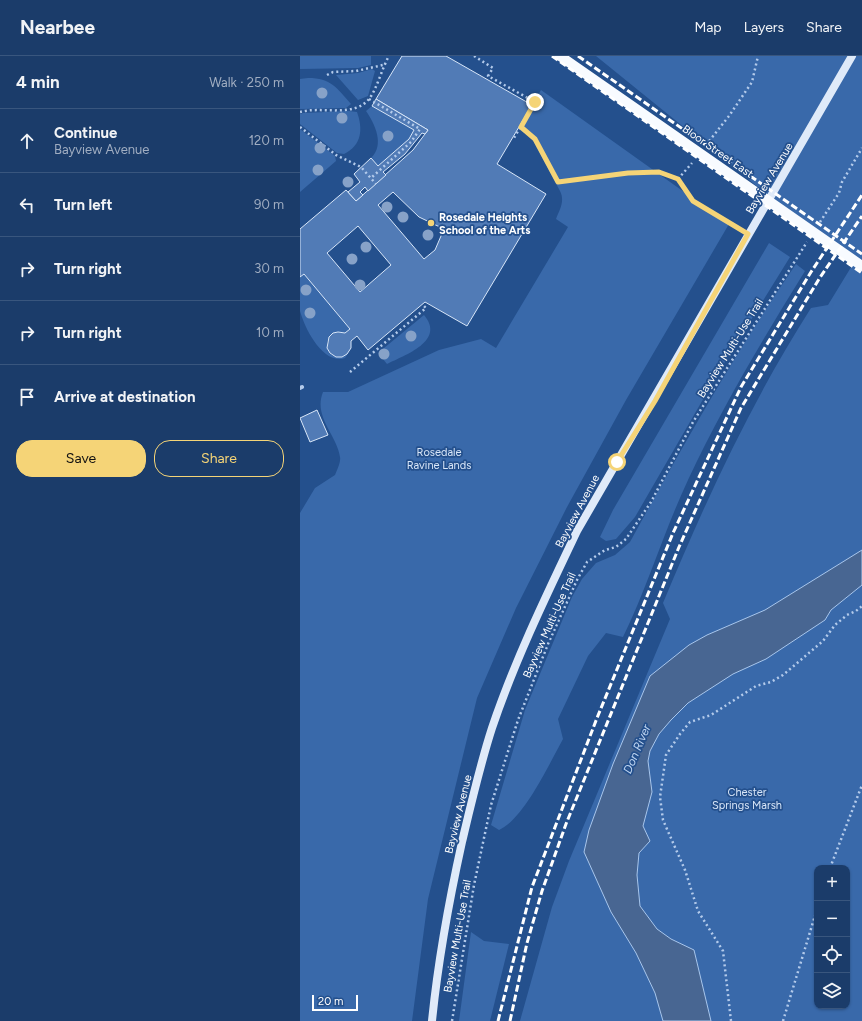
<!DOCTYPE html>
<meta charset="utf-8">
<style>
:root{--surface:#1b3c6a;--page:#244370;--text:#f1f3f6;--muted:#a0adc1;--line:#39567e;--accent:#f5d477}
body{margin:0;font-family:Figtree,sans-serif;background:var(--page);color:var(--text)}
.controls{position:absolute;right:12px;bottom:12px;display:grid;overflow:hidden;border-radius:8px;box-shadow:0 1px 3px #0004}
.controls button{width:36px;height:36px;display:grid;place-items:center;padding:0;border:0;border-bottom:1px solid var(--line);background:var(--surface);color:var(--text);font:20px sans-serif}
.scale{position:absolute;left:12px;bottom:10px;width:46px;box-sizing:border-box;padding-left:4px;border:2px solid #fff;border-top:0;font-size:11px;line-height:14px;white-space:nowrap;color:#fff;-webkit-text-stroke:3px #24508d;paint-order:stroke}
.stop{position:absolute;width:12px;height:12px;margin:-9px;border:3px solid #f5d477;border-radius:50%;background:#fff}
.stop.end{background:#f5d477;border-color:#fff;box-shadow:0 1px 4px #0008}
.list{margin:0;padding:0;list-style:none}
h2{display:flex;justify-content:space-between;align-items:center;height:52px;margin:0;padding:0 16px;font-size:17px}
h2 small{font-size:13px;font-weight:400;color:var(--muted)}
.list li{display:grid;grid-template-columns:26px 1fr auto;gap:12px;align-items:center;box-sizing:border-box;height:64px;padding:0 16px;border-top:1px solid var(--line)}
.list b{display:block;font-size:15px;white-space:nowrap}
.list p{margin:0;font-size:13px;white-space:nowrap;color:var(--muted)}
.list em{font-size:13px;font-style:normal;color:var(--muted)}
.actions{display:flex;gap:8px;padding:12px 16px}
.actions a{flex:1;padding:9px 0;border:1px solid var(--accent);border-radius:16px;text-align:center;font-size:14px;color:var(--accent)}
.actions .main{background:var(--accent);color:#111}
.icon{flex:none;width:22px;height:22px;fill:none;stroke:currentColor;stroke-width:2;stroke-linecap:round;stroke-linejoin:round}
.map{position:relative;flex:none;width:562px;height:965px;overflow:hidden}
header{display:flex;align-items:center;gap:24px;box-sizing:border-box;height:56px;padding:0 20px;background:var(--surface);border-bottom:1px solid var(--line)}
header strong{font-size:19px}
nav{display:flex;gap:22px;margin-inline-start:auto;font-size:14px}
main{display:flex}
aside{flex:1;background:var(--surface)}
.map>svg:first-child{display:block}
.green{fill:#3969aa;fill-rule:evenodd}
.water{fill:#486692;stroke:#a8c6ec}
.building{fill:#517bb6;stroke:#d8e6f8;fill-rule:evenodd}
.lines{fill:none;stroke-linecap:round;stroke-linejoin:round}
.path{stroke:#b4cbeb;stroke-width:2.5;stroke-dasharray:2 3;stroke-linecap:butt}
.street{stroke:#b4cbeb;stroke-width:4}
.secondary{stroke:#dfeaf9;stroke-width:8}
.primary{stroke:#f8fbff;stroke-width:10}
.rail{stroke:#fff;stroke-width:3;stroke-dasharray:7 3;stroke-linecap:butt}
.tree{fill:#87a2c8}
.route{stroke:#f5d477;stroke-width:5}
.poi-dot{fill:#f5d477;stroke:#24508d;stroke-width:1.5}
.labels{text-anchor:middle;stroke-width:3.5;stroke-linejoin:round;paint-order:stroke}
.street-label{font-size:11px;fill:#fff;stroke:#24508d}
.poi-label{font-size:11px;font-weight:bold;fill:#fff;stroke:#24508d;text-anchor:start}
.park-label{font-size:11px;fill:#d8e6f8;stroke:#24508d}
.water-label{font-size:12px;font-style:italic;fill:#c0d6f2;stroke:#24508d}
</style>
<header>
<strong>Nearbee</strong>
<nav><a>Map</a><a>Layers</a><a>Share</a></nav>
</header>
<main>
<aside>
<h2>4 min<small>Walk · 250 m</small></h2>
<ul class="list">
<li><svg class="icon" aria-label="ahead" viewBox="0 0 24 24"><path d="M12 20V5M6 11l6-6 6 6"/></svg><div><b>Continue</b><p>Bayview Avenue</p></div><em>120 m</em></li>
<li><svg class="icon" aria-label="left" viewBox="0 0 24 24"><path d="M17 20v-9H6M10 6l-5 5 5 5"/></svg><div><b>Turn left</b></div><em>90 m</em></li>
<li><svg class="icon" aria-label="right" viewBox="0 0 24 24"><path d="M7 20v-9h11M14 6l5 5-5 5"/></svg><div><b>Turn right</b></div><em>30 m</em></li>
<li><svg class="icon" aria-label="right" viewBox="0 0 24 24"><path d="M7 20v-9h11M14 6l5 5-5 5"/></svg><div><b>Turn right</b></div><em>10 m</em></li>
<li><svg class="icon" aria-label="arrive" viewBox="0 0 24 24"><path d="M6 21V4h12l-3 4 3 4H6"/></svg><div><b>Arrive at destination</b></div></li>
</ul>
<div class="actions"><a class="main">Save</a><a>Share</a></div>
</aside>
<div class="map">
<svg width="562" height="965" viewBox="0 0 562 965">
<rect width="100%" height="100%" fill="#24508d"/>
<g class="green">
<polygon points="0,0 71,0 71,9 58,12 0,13"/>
<path d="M296,0h266v965h-342l32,-114 17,-46 101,-242 -7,-16c43,-103 88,-201 148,-295l17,-3 25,-41zM517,812h30v138h-30z"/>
<polygon points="72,13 75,15 68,40 58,44 36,19 58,17"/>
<path d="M8,22c23,0 29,10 43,26l-5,4 -46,1v-30z"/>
<path d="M241,34l188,134 -103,176 -59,107 -51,101 -39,90 -49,201 -16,122h-112v-508l15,-25 20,-13c2,-5 6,-13 5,-18 -3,-22 -27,-40 -17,-65h25l91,-42 42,-11 15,9 72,-121 -12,-8c4,-10 9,-18 4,-28l-29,-54 -13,-8z"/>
<path d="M72,50l42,24 -5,9 -31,27 -7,-8c14,-13 4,-34 -5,-47z"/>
<path d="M49,55l8,1c6,17 5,33 -13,42l-7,-1 -37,-29v-10l3,-1z"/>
<polygon points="0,73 35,100 36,105 0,136"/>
<polygon points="469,187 490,201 420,314 335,461 316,483 306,485 300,481 313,454"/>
<path d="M496,208l9,7c-42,68 -83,136 -117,209 -24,51 -40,106 -65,157l-17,-4 -18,23 -30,63 5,20c-14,25 -39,80 -64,91l-8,-5 34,-115 47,-113 10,-18 14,-16 19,-8 15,-13c52,-95 105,-189 166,-278z"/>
<path d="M4,218l46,55 -5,4c-15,-5 -24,12 -13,22l10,2 7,-5 -4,6c-22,7 -40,-29 -45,-47 0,-10 0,-24 0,-34z"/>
<path d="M124,259c22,26 -19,40 -37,49l-9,-11z"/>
<polygon points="171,876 184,885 209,888 190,965 159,965"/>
</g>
<polygon class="water" points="562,494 562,529 531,554 525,564 466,603 433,618 388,647 371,664 359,678 350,695 348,705 352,736 343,770 350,785 339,797 337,819 340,850 357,873 371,883 394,894 411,965 363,965 355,937 336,897 311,856 284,796 289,774 313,708 350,620 389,589 407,579 465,554"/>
<g class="building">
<path d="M102,0h44l86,49 -35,59 49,30 -79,132 -42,-24 -57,48 -11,-14 -6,5v7l-4,6 -5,3h-6l-6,-4 -3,-5 2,-11 4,-4 5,-1 7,1 5,-4 -46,-55 -4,3v-48l46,-39 10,11 57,-51 15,-20 -52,-31zM93,136l26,25 25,12 -9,21 -11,9 -46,-54zM58,170l33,39 -31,27 -33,-39z"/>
<polygon points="76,43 128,74 125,78 122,77 105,98 83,116 86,119 68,135 65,131 60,136 63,139 56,145 48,136 60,126 54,118 71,102 78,110 109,83 114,74 72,50"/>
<polygon points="17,354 28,379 10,386 0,362"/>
</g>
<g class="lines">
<g class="path">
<polyline points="174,0 193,12 188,20 235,46 214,82"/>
<polyline points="27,19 33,16 56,15 83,9"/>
<polyline points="69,43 120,73 111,86 71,122"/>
<path d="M0,56c20,-6 54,6 69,-13 8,-10 13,-31 20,-43"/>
<polyline points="0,71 36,99 61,111 76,128"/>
<polyline points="221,71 235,83 258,126 328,117 359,116 378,123 393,145 439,173"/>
<polyline points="406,89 429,60 452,26 458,0"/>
<polyline points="378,123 392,107"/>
<polyline points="520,166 539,137 542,126 562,92"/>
<polyline points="50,316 126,252 122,248"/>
<polyline points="530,812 562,729"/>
<polyline points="152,965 174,829 191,749 218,664 248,588 277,524 287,506 305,494 316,491 326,483 351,446 393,366 507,186"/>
<polyline points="431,965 423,895 398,855 385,814 363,764 360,741 366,699 380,678 390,666 411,659 456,630 471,626 483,619 523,585 535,569 547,559 556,555 562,550"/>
<polyline points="483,965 517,853"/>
</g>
<polyline class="street" points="0,332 2,331"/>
<path class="secondary" d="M132,965c6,-60 17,-120 30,-179 9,-38 18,-77 30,-114 23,-68 54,-132 85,-197l275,-475"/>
<polyline class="primary" points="260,0 562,210"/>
<g class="rail">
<polyline points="252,0 562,217"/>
<polyline points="278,0 562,198"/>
<polyline points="198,965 232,831 297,662 373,477 441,331 511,216 562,139"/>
<polyline points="210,965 227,887 242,835 266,768 379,491 441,352 519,223 562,160"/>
</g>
</g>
<g class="tree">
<circle cx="22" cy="37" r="5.5"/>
<circle cx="42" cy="62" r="5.5"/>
<circle cx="88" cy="80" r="5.5"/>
<circle cx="20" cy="92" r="5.5"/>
<circle cx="18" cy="114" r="5.5"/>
<circle cx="48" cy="126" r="5.5"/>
<circle cx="87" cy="151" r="5.5"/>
<circle cx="103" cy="161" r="5.5"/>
<circle cx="128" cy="179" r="5.5"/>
<circle cx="66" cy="191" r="5.5"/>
<circle cx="52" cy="203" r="5.5"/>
<circle cx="60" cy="229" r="5.5"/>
<circle cx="6" cy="234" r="5.5"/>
<circle cx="10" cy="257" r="5.5"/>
<circle cx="111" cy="280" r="5.5"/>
<circle cx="84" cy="298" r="5.5"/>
</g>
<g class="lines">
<polyline class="route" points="235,46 221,71 235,83 258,126 328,117 359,116 378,123 393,145 448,178 355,345 317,406"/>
</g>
<circle class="poi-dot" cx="131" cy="167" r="4"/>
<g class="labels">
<g class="street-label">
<text transform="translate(418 95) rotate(35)" y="4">Bloor Street East</text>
<text transform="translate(469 122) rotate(-59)" y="4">Bayview Avenue</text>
<text transform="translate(430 292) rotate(-58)" y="4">Bayview Multi-Use Trail</text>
<text transform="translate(277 455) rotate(-62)" y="4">Bayview Avenue</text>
<text transform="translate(249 569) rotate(-66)" y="4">Bayview Multi-Use Trail</text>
<text transform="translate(158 758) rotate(-76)" y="4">Bayview Avenue</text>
<text transform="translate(157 880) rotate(-80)" y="4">Bayview Multi-Use Trail</text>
</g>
<g class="poi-label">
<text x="139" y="165">Rosedale Heights<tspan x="139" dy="13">School of the Arts</tspan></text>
</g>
<g class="park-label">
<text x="139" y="400">Rosedale<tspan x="139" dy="13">Ravine Lands</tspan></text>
<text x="447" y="740">Chester<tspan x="447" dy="13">Springs Marsh</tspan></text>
</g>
<g class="water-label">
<text transform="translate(337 693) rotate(-67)" y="4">Don River</text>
</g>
</g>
</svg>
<div class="controls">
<button>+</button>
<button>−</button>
<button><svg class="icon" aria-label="locate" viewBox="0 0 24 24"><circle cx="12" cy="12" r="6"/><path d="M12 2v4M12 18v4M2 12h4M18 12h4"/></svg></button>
<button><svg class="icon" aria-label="layers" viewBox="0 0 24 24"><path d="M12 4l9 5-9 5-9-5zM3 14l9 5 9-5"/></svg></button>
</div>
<div class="scale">20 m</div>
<div class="stop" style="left:317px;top:406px"></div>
<div class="stop end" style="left:235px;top:46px"></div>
</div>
</main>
